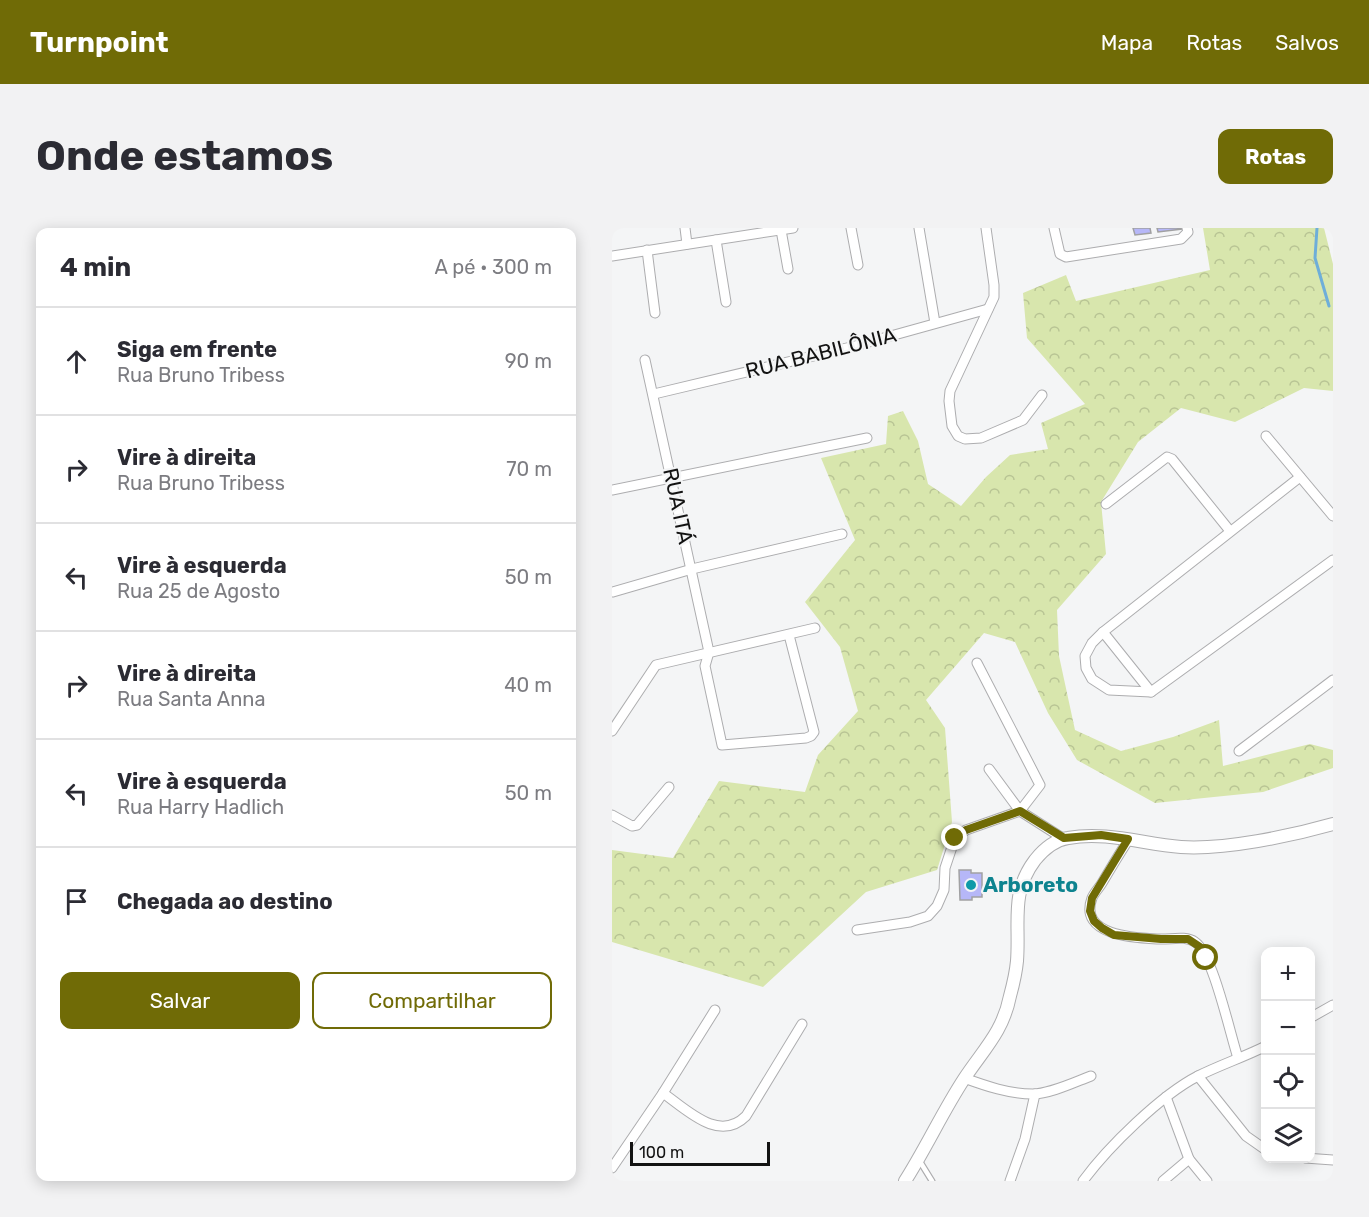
<!DOCTYPE html>
<html lang="pt">
<meta charset="utf-8">
<style>
:root{--surface:#fff;--page:#f2f2f3;--text:#2b2b33;--muted:#7c7c81;--line:#e1e1e2;--accent:#706b06}
body{margin:0;font-family:Rubik,sans-serif;background:var(--page);color:var(--text)}
.controls{position:absolute;right:18px;bottom:18px;display:grid;overflow:hidden;border-radius:12px;box-shadow:0 3px 15px #0003}
.controls button{width:54px;height:54px;display:grid;place-items:center;padding:0;border:0;border-bottom:2px solid var(--line);background:var(--surface);color:var(--text);font:30px sans-serif}
.scale{position:absolute;left:18px;bottom:15px;width:140px;box-sizing:border-box;padding-left:6px;border:3px solid #131313;border-top:0;font-size:16px;line-height:21px;white-space:nowrap;color:#131313;-webkit-text-stroke:4px #f4f5f6;paint-order:stroke}
.stop{position:absolute;width:18px;height:18px;margin:-14px;border:4px solid #706b06;border-radius:50%;background:#fff}
.stop.end{background:#706b06;border-color:#fff;box-shadow:0 2px 6px #0008}
.list{margin:0;padding:0;list-style:none}
h2{display:flex;justify-content:space-between;align-items:center;height:78px;margin:0;padding:0 24px;font-size:26px}
h2 small{font-size:20px;font-weight:400;color:var(--muted)}
.list li{display:grid;grid-template-columns:39px 1fr auto;gap:18px;align-items:center;box-sizing:border-box;height:108px;padding:0 24px;border-top:2px solid var(--line)}
.list b{display:block;font-size:22px;white-space:nowrap}
.list p{margin:0;font-size:20px;white-space:nowrap;color:var(--muted)}
.list em{font-size:20px;font-style:normal;color:var(--muted)}
.actions{display:flex;gap:12px;padding:18px 24px}
.actions a{flex:1;padding:14px 0;border:2px solid var(--accent);border-radius:12px;text-align:center;font-size:21px;color:var(--accent)}
.actions .main{background:var(--accent);color:#fff}
.icon{flex:none;width:33px;height:33px;fill:none;stroke:currentColor;stroke-width:2;stroke-linecap:round;stroke-linejoin:round}
.map{position:relative;flex:none;width:721px;height:953px;overflow:hidden;border-radius:12px}
header{display:flex;align-items:center;gap:36px;box-sizing:border-box;height:84px;padding:0 30px;background:var(--accent);color:#fff}
header strong{font-size:28px}
nav{display:flex;gap:33px;margin-inline-start:auto;font-size:21px}
.intro{display:flex;align-items:center;justify-content:space-between;box-sizing:border-box;height:144px;padding:0 36px}
h1{margin:0;font-size:42px}
.button{padding:15px 27px;border-radius:12px;background:var(--accent);color:#fff;font-size:21px;font-weight:700}
main{display:flex;gap:36px;padding:0 36px}
aside{flex:1;background:var(--surface);border-radius:12px;box-shadow:0 3px 15px #0003}
.map>svg:first-child{display:block}
.forest{fill:url(#forest-crowns)}
.lines{fill:none;stroke-linecap:round;stroke-linejoin:round}
.stream{stroke:#6eaed9;stroke-width:3}
.building{fill:#b6b7f8;stroke:#a1a1a2;stroke-width:1.5}
.lane-casing{stroke:#adadaf;stroke-width:7}
.street-casing{stroke:#adadaf;stroke-width:11}
.secondary-casing{stroke:#adadaf;stroke-width:14}
.lane{stroke:#fff;stroke-width:4.5}
.street{stroke:#fff;stroke-width:9}
.secondary{stroke:#fff;stroke-width:12}
.route{stroke:#706b06;stroke-width:8}
.culture-dot{fill:#0f9aa8;stroke:#f4f5f6;stroke-width:2}
.labels{text-anchor:middle;stroke-width:4.5;stroke-linejoin:round;paint-order:stroke}
.street-label{font-size:21px;fill:#131313;stroke:#f4f5f6}
.culture-label{font-size:21px;font-weight:bold;fill:#0d838f;stroke:#f4f5f6;text-anchor:start}
</style>
<header>
<strong>Turnpoint</strong>
<nav><a>Mapa</a><a>Rotas</a><a>Salvos</a></nav>
</header>
<div class="intro"><h1>Onde estamos</h1><a class="button">Rotas</a></div>
<main>
<aside>
<h2>4 min<small>A pé · 300 m</small></h2>
<ul class="list">
<li><svg class="icon" aria-label="ahead" viewBox="0 0 24 24"><path d="M12 20V5M6 11l6-6 6 6"/></svg><div><b>Siga em frente</b><p>Rua Bruno Tribess</p></div><em>90 m</em></li>
<li><svg class="icon" aria-label="right" viewBox="0 0 24 24"><path d="M7 20v-9h11M14 6l5 5-5 5"/></svg><div><b>Vire à direita</b><p>Rua Bruno Tribess</p></div><em>70 m</em></li>
<li><svg class="icon" aria-label="left" viewBox="0 0 24 24"><path d="M17 20v-9H6M10 6l-5 5 5 5"/></svg><div><b>Vire à esquerda</b><p>Rua 25 de Agosto</p></div><em>50 m</em></li>
<li><svg class="icon" aria-label="right" viewBox="0 0 24 24"><path d="M7 20v-9h11M14 6l5 5-5 5"/></svg><div><b>Vire à direita</b><p>Rua Santa Anna</p></div><em>40 m</em></li>
<li><svg class="icon" aria-label="left" viewBox="0 0 24 24"><path d="M17 20v-9H6M10 6l-5 5 5 5"/></svg><div><b>Vire à esquerda</b><p>Rua Harry Hadlich</p></div><em>50 m</em></li>
<li><svg class="icon" aria-label="arrive" viewBox="0 0 24 24"><path d="M6 21V4h12l-3 4 3 4H6"/></svg><div><b>Chegada ao destino</b></div></li>
</ul>
<div class="actions"><a class="main">Salvar</a><a>Compartilhar</a></div>
</aside>
<div class="map">
<svg width="721" height="953" viewBox="0 0 721 953">
<defs>
<pattern id="forest-crowns" width="20" height="18" patternUnits="userSpaceOnUse" patternTransform="scale(1.5)"><rect width="20" height="18" fill="#d8e6ad"/><path d="M2 6a3 3 0 1 1 6 0M12 15a3 3 0 1 1 6 0" fill="none" stroke="#b8c494"/></pattern>
</defs>
<rect width="100%" height="100%" fill="#f4f5f6"/>
<polygon class="forest" points="591,0 712,0 721,36 721,163 692,160 623,194 569,180 526,214 489,274 494,326 445,382 447,428 463,502 509,523 561,509 607,492 611,538 698,516 721,522 721,540 651,564 543,575 465,532 436,485 403,414 372,405 314,472 333,500 340,594 325,642 254,664 151,759 0,714 0,622 61,630 107,553 193,564 206,527 246,483 228,419 193,374 243,312 209,230 274,216 276,188 291,183 306,213 316,256 349,278 374,249 398,227 436,221 429,195 473,176 415,110 411,65 454,47 464,73 598,42"/>
<g class="lines">
<polyline class="stream" points="705,0 703,30 717,78"/>
</g>
<g class="building">
<polygon points="521,0 538,0 539,5 523,7"/>
<polygon points="545,0 570,0 570,1 546,4"/>
<polygon points="347,642 359,642 359,645 370,645 370,669 360,669 360,672 348,672"/>
</g>
<g class="lines">
<defs>
<polyline id="lane" points="307,932 320,953"/>
<g id="street">
<polyline points="73,0 75,16"/>
<polyline points="239,0 246,37"/>
<polyline points="307,0 323,95"/>
<polyline points="374,0 382,57 382,69 338,163 337,173 340,198 346,208 353,211 369,210 411,192 430,167"/>
<polyline points="442,0 448,26 454,29 569,11 576,4 575,0"/>
<polyline points="169,2 176,41"/>
<polyline points="104,12 114,74"/>
<polyline points="35,22 43,85"/>
<polyline points="0,28 181,0"/>
<polyline points="33,132 97,424 93,438 110,517 194,510 199,508 202,504 177,407"/>
<polyline points="42,166 239,119 376,81"/>
<polyline points="654,208 721,288"/>
<polyline points="688,249 491,404 480,415 473,428 474,440 480,451 497,462 539,464 721,332"/>
<polyline points="0,262 255,210"/>
<polyline points="494,276 555,229 560,231 618,303"/>
<polyline points="1,364 80,341 230,306"/>
<polyline points="491,404 539,464"/>
<polyline points="0,503 44,437 203,400"/>
<polyline points="627,523 721,452"/>
<polyline points="377,541 408,583 452,611"/>
<polyline points="0,587 20,598 25,597 57,559"/>
<path d="M517,611c-10,15 -18,29 -27,44 -3,5 -8,10 -10,15 -14,38 44,40 66,41 12,1 27,-4 37,3 18,12 35,92 43,116"/>
<polyline points="245,702 298,694 316,688 325,678 332,662 333,640 343,610 354,602 408,583 428,557 365,435"/>
<polyline points="698,790 721,777"/>
<polyline points="586,848 634,908 654,922"/>
<path d="M352,850c22,8 45,16 69,16 17,0 42,-12 58,-18"/>
<path d="M51,865c24,17 56,50 83,23l56,-92"/>
<polyline points="554,869 577,931 595,953"/>
<polyline points="693,930 721,932"/>
<polyline points="0,940 51,865 103,782"/>
<polyline points="398,953 413,911 423,866"/>
<path d="M471,953c25,-34 78,-86 115,-105 22,-11 46,-19 68,-30"/>
<polyline points="551,953 577,931"/>
</g>
<path id="secondary" d="M293,953c21,-33 38,-70 59,-102 19,-29 39,-47 46,-83 3,-11 6,-24 7,-35 3,-38 -7,-68 18,-101 8,-10 20,-20 33,-22 38,-7 75,6 113,9 43,3 110,-11 152,-23"/>
</defs>
<use href="#lane" class="lane-casing"/>
<use href="#street" class="street-casing"/>
<use href="#secondary" class="secondary-casing"/>
<use href="#lane" class="lane"/>
<use href="#street" class="street"/>
<use href="#secondary" class="secondary"/>
</g>
<g class="lines">
<polyline class="route" points="343,610 354,602 408,583 452,610 489,607 516,611 480,670 478,683 482,693 490,700 502,707 549,711 576,711 588,719 594,730"/>
</g>
<circle class="culture-dot" cx="359" cy="657" r="6"/>
<g class="labels">
<g class="street-label">
<text transform="translate(209 125) rotate(-14)" y="7">RUA BABILÔNIA</text>
<text transform="translate(66 278) rotate(78)" y="7">RUA ITÁ</text>
</g>
<g class="culture-label">
<text x="371" y="664">Arboreto</text>
</g>
</g>
</svg>
<div class="controls">
<button>+</button>
<button>−</button>
<button><svg class="icon" aria-label="locate" viewBox="0 0 24 24"><circle cx="12" cy="12" r="6"/><path d="M12 2v4M12 18v4M2 12h4M18 12h4"/></svg></button>
<button><svg class="icon" aria-label="layers" viewBox="0 0 24 24"><path d="M12 4l9 5-9 5-9-5zM3 14l9 5 9-5"/></svg></button>
</div>
<div class="scale">100 m</div>
<div class="stop" style="left:594px;top:730px"></div>
<div class="stop end" style="left:343px;top:610px"></div>
</div>
</main>
